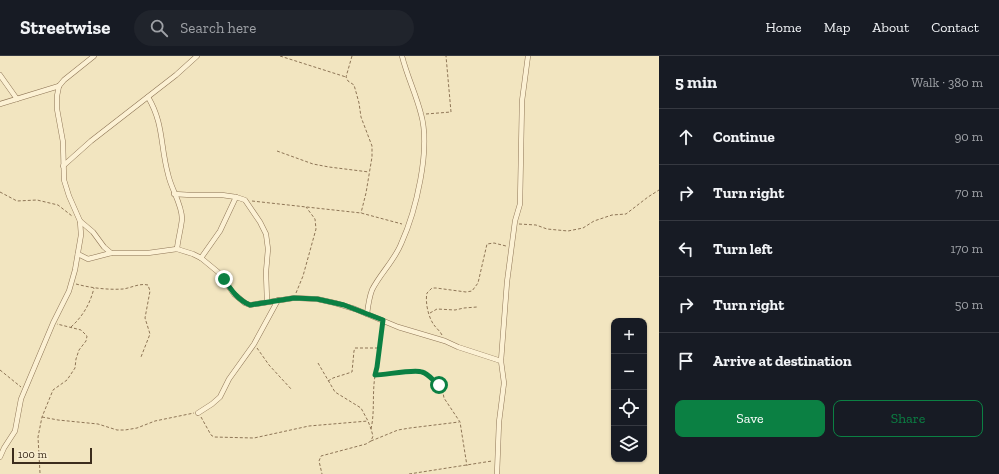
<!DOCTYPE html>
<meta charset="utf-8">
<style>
:root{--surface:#171b24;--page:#20242c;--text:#f1f3f6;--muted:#9ea1a6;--line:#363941;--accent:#0b8043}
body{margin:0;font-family:"Zilla Slab",serif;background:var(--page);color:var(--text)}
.controls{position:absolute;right:12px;bottom:12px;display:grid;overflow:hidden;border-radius:8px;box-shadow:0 1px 3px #0004}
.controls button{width:36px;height:36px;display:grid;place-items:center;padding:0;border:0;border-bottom:1px solid var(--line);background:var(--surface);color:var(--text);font:20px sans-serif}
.scale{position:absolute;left:12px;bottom:10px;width:80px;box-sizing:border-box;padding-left:4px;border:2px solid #3c2c1c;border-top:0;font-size:11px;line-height:14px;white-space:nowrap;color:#3c2c1c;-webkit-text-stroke:3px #f9eed1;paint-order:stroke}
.stop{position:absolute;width:12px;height:12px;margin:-9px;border:3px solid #0b8043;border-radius:50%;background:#fff}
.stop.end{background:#0b8043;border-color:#fff;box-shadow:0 1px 4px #0008}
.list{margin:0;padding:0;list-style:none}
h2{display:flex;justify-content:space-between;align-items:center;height:52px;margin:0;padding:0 16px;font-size:17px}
h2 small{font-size:13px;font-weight:400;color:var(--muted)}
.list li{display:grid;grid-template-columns:26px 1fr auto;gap:12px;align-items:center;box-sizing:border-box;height:56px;padding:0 16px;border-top:1px solid var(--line)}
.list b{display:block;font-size:15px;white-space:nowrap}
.list em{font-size:13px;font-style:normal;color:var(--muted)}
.actions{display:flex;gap:8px;padding:12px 16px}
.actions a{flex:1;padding:9px 0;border:1px solid var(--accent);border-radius:8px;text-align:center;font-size:14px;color:var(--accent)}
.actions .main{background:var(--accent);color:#fff}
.icon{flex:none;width:22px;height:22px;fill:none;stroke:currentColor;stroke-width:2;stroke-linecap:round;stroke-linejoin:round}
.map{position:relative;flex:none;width:659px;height:418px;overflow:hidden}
header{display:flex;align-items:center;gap:24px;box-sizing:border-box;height:56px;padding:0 20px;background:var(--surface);border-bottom:1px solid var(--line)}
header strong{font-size:19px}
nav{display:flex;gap:22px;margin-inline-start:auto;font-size:14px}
.search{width:280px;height:36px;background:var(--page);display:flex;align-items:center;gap:10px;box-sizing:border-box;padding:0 14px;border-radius:22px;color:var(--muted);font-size:15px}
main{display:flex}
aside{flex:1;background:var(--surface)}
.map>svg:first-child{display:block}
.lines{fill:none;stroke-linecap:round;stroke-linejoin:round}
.minor-casing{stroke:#8e7556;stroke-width:5.5}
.path{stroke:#8e7556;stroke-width:1;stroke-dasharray:3 2;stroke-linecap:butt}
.minor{stroke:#fcf1d4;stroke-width:4.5}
.route{stroke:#0b8043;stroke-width:5}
</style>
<header>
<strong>Streetwise</strong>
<div class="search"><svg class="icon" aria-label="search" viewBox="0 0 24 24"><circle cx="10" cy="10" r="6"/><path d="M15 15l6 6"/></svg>Search here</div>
<nav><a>Home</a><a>Map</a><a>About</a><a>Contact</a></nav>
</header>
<main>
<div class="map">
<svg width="659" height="418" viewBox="0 0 659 418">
<rect width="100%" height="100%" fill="#f2e5c0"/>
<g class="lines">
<defs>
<g id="minor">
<polyline points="0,19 17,43"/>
<path d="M148,41c16,27 12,48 20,77 3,15 14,30 14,45 -1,10 -4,20 -5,30"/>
<polyline points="0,48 59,30"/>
<polyline points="63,110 91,85 176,19 197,0"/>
<polyline points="174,138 191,139 222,139 236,141 245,144 260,166 266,178 268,193 266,216 267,245"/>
<polyline points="80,165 93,176 104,191 111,197 148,197 177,193 193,198 201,202 218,216 234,238 245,247 250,249 294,242 317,243 335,247 355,253 398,271 445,285 458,291 501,305"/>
<polyline points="78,198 88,203 111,197"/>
<polyline points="201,202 220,175 236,141"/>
<path d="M367,258c1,-8 2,-16 5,-24 8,-16 22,-29 29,-46 15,-33 30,-95 20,-130 -5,-20 -14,-38 -19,-58"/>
<polyline points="198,357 212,348 220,341 229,323 254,288 278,244"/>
<polyline points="0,401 4,392 15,375 21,343 53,267 69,235 75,214 81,179 80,165 69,140 64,124 63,86 57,53 57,40 59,30 64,24 94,0"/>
<polyline points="497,418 499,366 504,327 501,305 507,226 515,165 520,148 522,45 528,0"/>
</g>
</defs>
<use href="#minor" class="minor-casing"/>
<g class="path">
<polyline points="280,0 346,21"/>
<polyline points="352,0 346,21 348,25 354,29 356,36 359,47 361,61 372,90 372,101 366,137 361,157"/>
<polyline points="426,58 451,56 446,0"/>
<polyline points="277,95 313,108 329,111 369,116"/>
<polyline points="0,136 17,145 37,144 58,149 72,160"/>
<polyline points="252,145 361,157 402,168"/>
<polyline points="519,168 536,169 547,173 568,175 583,172 594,165 612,159 626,158 648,141 659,134"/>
<path d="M76,228c15,4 32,6 47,5 8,-1 16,-6 25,-4l2,6 -5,27 5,16 -9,23"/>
<polyline points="296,237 303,220 316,173 315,163 306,151"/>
<polyline points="430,257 437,253 455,254 464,252 477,251"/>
<path d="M71,271c12,-11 19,-23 23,-39"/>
<path d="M442,279c-2,-4 -6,-7 -8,-10 -6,-8 -9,-24 -7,-32l5,-5h4l30,4 6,-1 6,-8 9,-39 7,-1 12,3"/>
<polyline points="257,292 269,309 292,334"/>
<polyline points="318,307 335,336 361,352 368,365 371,373 373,380 371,385 366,388 321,400 319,405 322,418"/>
<polyline points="0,314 21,331"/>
<polyline points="375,319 409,315 422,316 442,331 444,342 460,366 467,410"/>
<polyline points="328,325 333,322 352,316 354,295 355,292 379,292"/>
<polyline points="42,361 58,364 98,368 117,374 125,374 137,372 155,365 194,357"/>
<polyline points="201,361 211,379 214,381 254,382 309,370 368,365"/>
<path d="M371,373c4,-18 1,-35 4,-53 2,-16 5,-33 7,-49"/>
<polyline points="371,385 398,374 410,372 459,366"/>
<polyline points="40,417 38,381 42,361 53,334 67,324 75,312 76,303 79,294 86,285 87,280 81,274 57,268"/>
<polyline points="409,418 492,405"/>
</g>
<use href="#minor" class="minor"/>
</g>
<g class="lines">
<path class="route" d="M224,223c7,11 14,21 26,26l44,-7 23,1 27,6 39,15 -6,47 -2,8c10,0 39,-6 47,-3 7,2 11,9 17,13"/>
</g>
</svg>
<div class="controls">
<button>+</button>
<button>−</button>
<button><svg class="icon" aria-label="locate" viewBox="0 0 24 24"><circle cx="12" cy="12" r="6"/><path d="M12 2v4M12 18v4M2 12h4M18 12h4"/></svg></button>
<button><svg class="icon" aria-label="layers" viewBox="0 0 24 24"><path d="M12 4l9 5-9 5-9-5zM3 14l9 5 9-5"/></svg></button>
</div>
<div class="scale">100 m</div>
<div class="stop" style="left:439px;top:329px"></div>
<div class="stop end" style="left:224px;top:223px"></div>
</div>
<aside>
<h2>5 min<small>Walk · 380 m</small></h2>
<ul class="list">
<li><svg class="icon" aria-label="ahead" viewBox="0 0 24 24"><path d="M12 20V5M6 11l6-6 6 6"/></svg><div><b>Continue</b></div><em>90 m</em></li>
<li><svg class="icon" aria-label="right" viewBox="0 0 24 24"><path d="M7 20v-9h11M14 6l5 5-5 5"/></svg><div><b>Turn right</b></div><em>70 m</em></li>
<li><svg class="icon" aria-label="left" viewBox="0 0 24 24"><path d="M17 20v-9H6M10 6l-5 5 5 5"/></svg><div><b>Turn left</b></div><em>170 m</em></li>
<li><svg class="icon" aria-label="right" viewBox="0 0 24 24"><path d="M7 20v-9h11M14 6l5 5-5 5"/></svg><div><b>Turn right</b></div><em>50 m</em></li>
<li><svg class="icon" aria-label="arrive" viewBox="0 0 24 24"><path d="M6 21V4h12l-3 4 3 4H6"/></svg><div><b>Arrive at destination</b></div></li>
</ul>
<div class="actions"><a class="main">Save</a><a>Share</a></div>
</aside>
</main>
